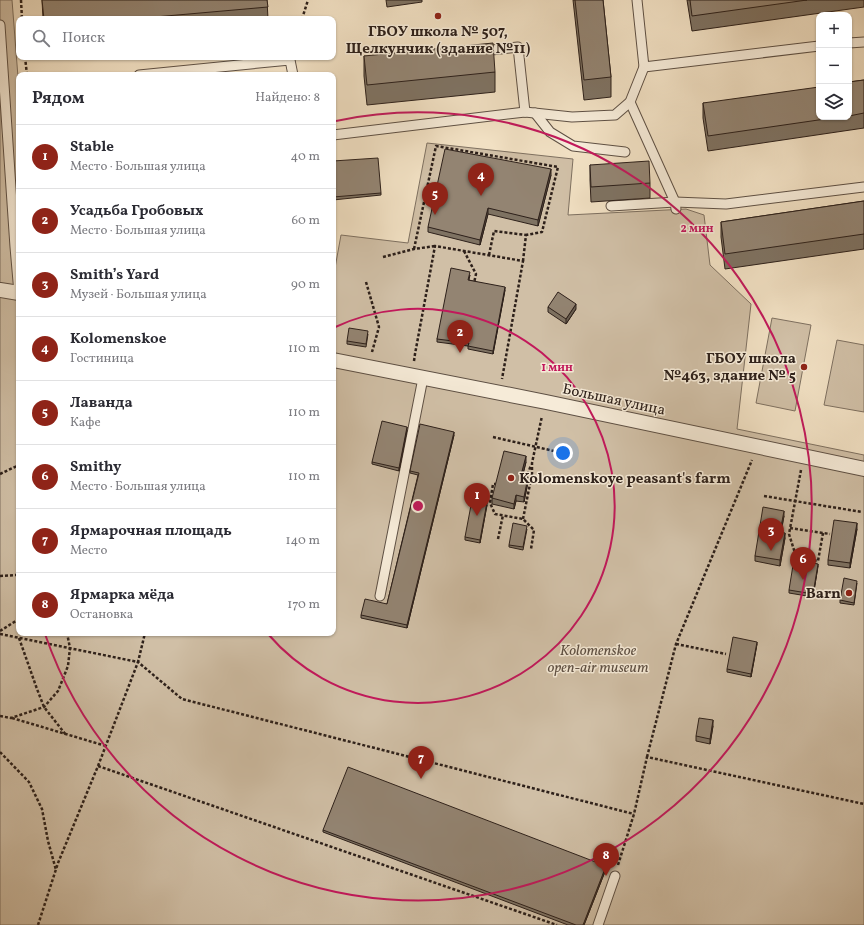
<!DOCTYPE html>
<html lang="ru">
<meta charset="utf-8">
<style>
:root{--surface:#fff;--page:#f2f2f3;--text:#2b2b33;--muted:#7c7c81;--line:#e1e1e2;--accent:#8f2418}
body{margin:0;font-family:Vollkorn,serif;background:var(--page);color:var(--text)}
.controls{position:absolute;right:12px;top:12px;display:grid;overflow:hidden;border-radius:8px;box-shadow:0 1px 3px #0004}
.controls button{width:36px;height:36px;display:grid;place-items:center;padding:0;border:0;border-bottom:1px solid var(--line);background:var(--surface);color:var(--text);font:20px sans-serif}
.you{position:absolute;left:563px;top:453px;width:14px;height:14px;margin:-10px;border:3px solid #fff;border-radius:50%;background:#1a73e8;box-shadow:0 0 0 6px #1a73e833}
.badge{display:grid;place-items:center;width:26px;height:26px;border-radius:50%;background:var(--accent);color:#fff;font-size:13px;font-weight:700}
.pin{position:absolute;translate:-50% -33px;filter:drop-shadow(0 1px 2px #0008)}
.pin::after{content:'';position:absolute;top:21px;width:14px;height:12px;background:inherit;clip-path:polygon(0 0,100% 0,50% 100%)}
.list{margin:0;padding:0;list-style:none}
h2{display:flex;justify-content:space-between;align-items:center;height:52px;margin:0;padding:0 16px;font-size:17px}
h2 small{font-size:13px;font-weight:400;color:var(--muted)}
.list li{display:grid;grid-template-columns:26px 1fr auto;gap:12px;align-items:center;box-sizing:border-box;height:64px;padding:0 16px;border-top:1px solid var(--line)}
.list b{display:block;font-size:15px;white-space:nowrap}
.list p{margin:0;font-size:13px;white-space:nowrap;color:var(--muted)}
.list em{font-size:13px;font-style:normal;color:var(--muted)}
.icon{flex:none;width:22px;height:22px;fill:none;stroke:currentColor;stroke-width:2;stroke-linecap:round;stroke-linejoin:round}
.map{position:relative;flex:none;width:864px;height:925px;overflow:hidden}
.search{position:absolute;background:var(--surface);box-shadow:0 1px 3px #0004;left:16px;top:16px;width:320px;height:44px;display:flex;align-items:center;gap:10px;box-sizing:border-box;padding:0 14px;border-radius:8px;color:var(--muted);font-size:15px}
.panel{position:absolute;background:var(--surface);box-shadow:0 1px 3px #0004;left:16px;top:72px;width:320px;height:564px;border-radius:8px}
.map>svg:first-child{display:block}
.green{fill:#d0bfa6;stroke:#7e7060}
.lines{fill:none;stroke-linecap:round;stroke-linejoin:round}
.service-casing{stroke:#5e5044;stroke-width:11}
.pedestrian-casing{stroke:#5e5044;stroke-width:16}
.path{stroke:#2d201a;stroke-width:2.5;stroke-dasharray:3 2;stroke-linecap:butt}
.service{stroke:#f6ebd8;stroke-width:9}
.pedestrian{stroke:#f6ebd8;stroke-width:14}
.wall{fill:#7e7262;stroke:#2d201a}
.shaded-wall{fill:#675c50;stroke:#2d201a}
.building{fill:#938472;stroke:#2d201a}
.ring{fill:none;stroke:#c2185b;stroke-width:2}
.poi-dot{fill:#8f2418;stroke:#f6ebd8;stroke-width:1.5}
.labels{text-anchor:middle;stroke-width:3;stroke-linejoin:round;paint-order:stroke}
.poi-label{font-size:15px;font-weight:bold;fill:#2d201a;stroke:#f6ebd8;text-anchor:end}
.street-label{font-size:15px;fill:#2d201a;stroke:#f6ebd8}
.park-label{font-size:15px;font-style:italic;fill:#5e5044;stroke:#f6ebd8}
.centre{fill:#c2185b;stroke:#f6ebd8;stroke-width:2}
.ring-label{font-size:12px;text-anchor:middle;font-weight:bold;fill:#c2185b;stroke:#f6ebd8;stroke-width:3;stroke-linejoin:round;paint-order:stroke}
</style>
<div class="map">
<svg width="864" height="925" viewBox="0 0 864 925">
<rect width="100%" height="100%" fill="#f1e0c3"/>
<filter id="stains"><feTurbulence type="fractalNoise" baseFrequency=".005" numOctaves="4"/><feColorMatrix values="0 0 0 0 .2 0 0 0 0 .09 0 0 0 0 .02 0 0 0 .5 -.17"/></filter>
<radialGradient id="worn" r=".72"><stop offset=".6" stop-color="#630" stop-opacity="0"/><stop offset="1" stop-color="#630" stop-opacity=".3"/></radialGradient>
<g class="green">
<polygon points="0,0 12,0 19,90 19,633 333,633 333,279 341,235 408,243 427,143 573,159 568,215 686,209 704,215 710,265 751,304 737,429 864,455 864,925 0,925"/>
<polygon points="772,318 811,325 795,411 756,403"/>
<polygon points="837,340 864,345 864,412 824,405"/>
</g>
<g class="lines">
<defs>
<g id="service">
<polyline points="637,0 644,67 819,46"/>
<polyline points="0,25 15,247 19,293"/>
<polyline points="849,43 864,42"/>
<polyline points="483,51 518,47 525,112"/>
<polyline points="139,75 290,60 293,75"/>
<polyline points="630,102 675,202 676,209"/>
<polyline points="535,113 550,132 573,146 625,152"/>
<polyline points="333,135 525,112 572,117 615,115 630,102 644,67"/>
<polyline points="611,206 675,202 726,204 864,187"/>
<polyline points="380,596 423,378"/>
<polyline points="598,925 615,876"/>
</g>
<g id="pedestrian">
<polyline points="0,290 19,293"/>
<polyline points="333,360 546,402 864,469"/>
</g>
</defs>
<use href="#service" class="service-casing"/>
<use href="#pedestrian" class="pedestrian-casing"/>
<g class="path">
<polyline points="21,0 22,19"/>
<polyline points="302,19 308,0"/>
<polyline points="25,57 27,75"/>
<polyline points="414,249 436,146 558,167 542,232 526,235"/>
<polyline points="464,251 476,274 474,283"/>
<polyline points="489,255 494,231 526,235 523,261"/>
<polyline points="383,257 414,249 435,246"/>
<polyline points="366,282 379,327 372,352"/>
<polyline points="414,361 415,354 435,246 523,261 502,379"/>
<polyline points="493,437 554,451"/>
<polyline points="801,470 789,534 794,550 802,558 818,561 823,533"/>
<polyline points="0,474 19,465"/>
<polyline points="526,479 531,465"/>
<polyline points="497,484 493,484 490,503 495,514 523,519 534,530 531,549"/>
<polyline points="764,496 862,512"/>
<polyline points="523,519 532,474 532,463 542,416"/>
<polyline points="790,528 830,534"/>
<polyline points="498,539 503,515"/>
<polyline points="0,576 17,575 19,577"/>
<polyline points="0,631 19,619"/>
<polyline points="0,634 138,662 145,633"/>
<polyline points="19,638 37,689 44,707 66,735"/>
<polyline points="676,644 726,654"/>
<polyline points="0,716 11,718 44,707 58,691 68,666 70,648 67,633"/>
<polyline points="12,718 106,746"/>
<polyline points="0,752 29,782 42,809 48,841 56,870"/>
<polyline points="647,757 676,644 752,460"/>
<polyline points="98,766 557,925"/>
<polyline points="618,865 634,814 647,757 864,804"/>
<polyline points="38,925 58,863 98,766 138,662 182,699 634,814"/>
</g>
<use href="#service" class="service"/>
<use href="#pedestrian" class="pedestrian"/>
</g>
<g class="wall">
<polygon points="42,0 267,0 268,19 43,19"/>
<polygon points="386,0 422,0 422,2 387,7"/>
<polygon points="573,0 603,0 611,77 611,97 584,100"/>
<polygon points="687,0 864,0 864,7 692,31"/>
<polygon points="364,56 495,72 495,92 367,105 364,76"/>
<polygon points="864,80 864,128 708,151 703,118 703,103 819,117 849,117 849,82"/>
<polygon points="333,161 381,193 381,195 333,200"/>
<polygon points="590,165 650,183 650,198 591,202 590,180"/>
<polygon points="551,175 538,226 488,214 480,245 428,232 428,227"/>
<polygon points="864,201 864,249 725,269 721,237 721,222"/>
<polygon points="470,275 469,280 505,290 493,354 468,349 468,346 437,342 437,339"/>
<polygon points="548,307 576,309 566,324 548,312"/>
<polygon points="368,334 366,347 347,344 347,341"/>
<polygon points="407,430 399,471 372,464 372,462"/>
<polygon points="454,435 407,628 361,618 361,615 387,604 418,475 410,473 410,471"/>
<polygon points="526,462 523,475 528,482 524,502 516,501 514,509 492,504 492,498"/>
<polygon points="487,505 480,543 465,540 465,537"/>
<polygon points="784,516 781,532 785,538 780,566 755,561 755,556"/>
<polygon points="527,529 523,550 509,547 509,545"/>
<polygon points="857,529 850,568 828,565 828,560"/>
<polygon points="818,566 813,597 789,593 789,590"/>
<polygon points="857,583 854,605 840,603 840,600"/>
<polygon points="757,644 751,677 727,672 727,669"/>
<polygon points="713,726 710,744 696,741 696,736"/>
<polygon points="323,830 606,869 584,925 568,925 323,832"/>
</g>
<g class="shaded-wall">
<polygon points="551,169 551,175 538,226 538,220"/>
<polygon points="488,208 488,214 480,245 480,240"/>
<polygon points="505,287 505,290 493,354 493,351"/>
<polygon points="576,304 576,309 566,324 566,319"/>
<polygon points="407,427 407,430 399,471 399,468"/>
<polygon points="454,432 454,435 407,628 407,625"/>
<polygon points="526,456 526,462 521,480 521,475"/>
<polygon points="528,477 528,482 524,502 524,497"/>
<polygon points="516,495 516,501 514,509 514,504"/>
<polygon points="487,502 487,505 480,543 480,540"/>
<polygon points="784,511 784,516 780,537 780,532"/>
<polygon points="857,523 857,529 850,568 850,563"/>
<polygon points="785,533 785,538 780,566 780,560"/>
<polygon points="818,564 818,566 813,597 813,594"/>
<polygon points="757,642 757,644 751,677 751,674"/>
<polygon points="713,720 713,726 710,744 710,739"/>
<polygon points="606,866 606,869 584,925 583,925"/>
</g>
<g class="building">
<polygon points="42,0 267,0 268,7 132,19 44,19"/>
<polygon points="575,0 603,0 611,77 584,80"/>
<polygon points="690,0 807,0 692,16"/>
<polygon points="493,43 495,72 367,85 364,56"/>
<polygon points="864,80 864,113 849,116 849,82"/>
<polygon points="819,87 819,117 839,117 708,136 703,103"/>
<polygon points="445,149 551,169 538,220 488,208 480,240 428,227"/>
<polygon points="378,158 381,193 333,197 333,161"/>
<polygon points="649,161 650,183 591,187 590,165"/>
<polygon points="864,201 864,234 725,254 721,222"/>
<polygon points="451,268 470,272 468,280 505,287 493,351 468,346 469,343 437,339"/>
<polygon points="558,292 576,304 566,319 548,307"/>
<polygon points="349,328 368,331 366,344 347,341"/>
<polygon points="382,421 407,427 399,468 372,462"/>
<polygon points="420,424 454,432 407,625 361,615 365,599 387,604 419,473 410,471"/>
<polygon points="504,451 526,456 521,475 528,477 524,497 516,495 514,504 492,498"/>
<polygon points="472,500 487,502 480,540 465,537"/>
<polygon points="763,507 784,511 780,532 785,533 780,560 755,556"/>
<polygon points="834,520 857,523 850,563 828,560"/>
<polygon points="513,523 527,526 523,547 509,545"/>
<polygon points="794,559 818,564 813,594 789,590"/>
<polygon points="844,578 857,581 854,603 840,600"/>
<polygon points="733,637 757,642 751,674 727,669"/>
<polygon points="699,718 713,720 710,739 696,736"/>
<polygon points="348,767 606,866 583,925 576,925 323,830"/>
</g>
<g class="ring">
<path d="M333 328A197 197 0 1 1 268 634"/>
<path d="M336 121A394 394 0 1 1 45 634"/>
</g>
<g class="poi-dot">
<circle cx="438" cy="16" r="4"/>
<circle cx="804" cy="367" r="4"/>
<circle cx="511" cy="478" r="4"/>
<circle cx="849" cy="593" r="4"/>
</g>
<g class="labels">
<g class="poi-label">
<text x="438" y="36" text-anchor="middle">ГБОУ школа № 507,<tspan x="438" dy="17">Щелкунчик (здание №11)</tspan></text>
<text x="796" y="363">ГБОУ школа<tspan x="796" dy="17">№463, здание № 5</tspan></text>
<text x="519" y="483" text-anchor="start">Kolomenskoye peasant's farm</text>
<text x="841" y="598">Barn</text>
</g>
<g class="street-label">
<text transform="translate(614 399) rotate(12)" y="5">Большая улица</text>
</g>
<g class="park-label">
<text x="598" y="655">Kolomenskoe<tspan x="598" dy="17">open-air museum</tspan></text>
</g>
</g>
<circle cx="418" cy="506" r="6" class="centre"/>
<g class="ring-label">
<text x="697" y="232">2 мин</text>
<text x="557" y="371">1 мин</text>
</g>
<rect width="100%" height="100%" filter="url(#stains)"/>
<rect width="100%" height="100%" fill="url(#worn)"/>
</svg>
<div class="controls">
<button>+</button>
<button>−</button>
<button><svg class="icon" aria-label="layers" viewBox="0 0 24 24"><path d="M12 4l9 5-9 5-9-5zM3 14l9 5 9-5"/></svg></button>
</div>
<div class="you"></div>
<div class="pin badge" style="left:477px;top:516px">1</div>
<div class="pin badge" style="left:460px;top:353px">2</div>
<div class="pin badge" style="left:771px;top:551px">3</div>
<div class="pin badge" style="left:481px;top:196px">4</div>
<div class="pin badge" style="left:435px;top:215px">5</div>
<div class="pin badge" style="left:803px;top:580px">6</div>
<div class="pin badge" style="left:421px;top:779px">7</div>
<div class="pin badge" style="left:606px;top:876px">8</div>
<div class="search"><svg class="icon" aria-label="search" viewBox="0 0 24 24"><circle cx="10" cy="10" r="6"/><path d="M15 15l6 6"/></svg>Поиск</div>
<section class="panel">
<h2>Рядом<small>Найдено: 8</small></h2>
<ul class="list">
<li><span class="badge">1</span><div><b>Stable</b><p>Место · Большая улица</p></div><em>40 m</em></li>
<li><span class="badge">2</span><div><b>Усадьба Гробовых</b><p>Место · Большая улица</p></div><em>60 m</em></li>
<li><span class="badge">3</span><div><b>Smith’s Yard</b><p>Музей · Большая улица</p></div><em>90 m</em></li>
<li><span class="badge">4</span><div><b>Kolomenskoe</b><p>Гостиница</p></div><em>110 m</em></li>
<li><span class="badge">5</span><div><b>Лаванда</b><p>Кафе</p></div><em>110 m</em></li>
<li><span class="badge">6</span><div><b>Smithy</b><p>Место · Большая улица</p></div><em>110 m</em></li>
<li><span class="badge">7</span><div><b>Ярмарочная площадь</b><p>Место</p></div><em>140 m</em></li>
<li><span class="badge">8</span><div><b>Ярмарка мёда</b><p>Остановка</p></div><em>170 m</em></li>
</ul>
</section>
</div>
